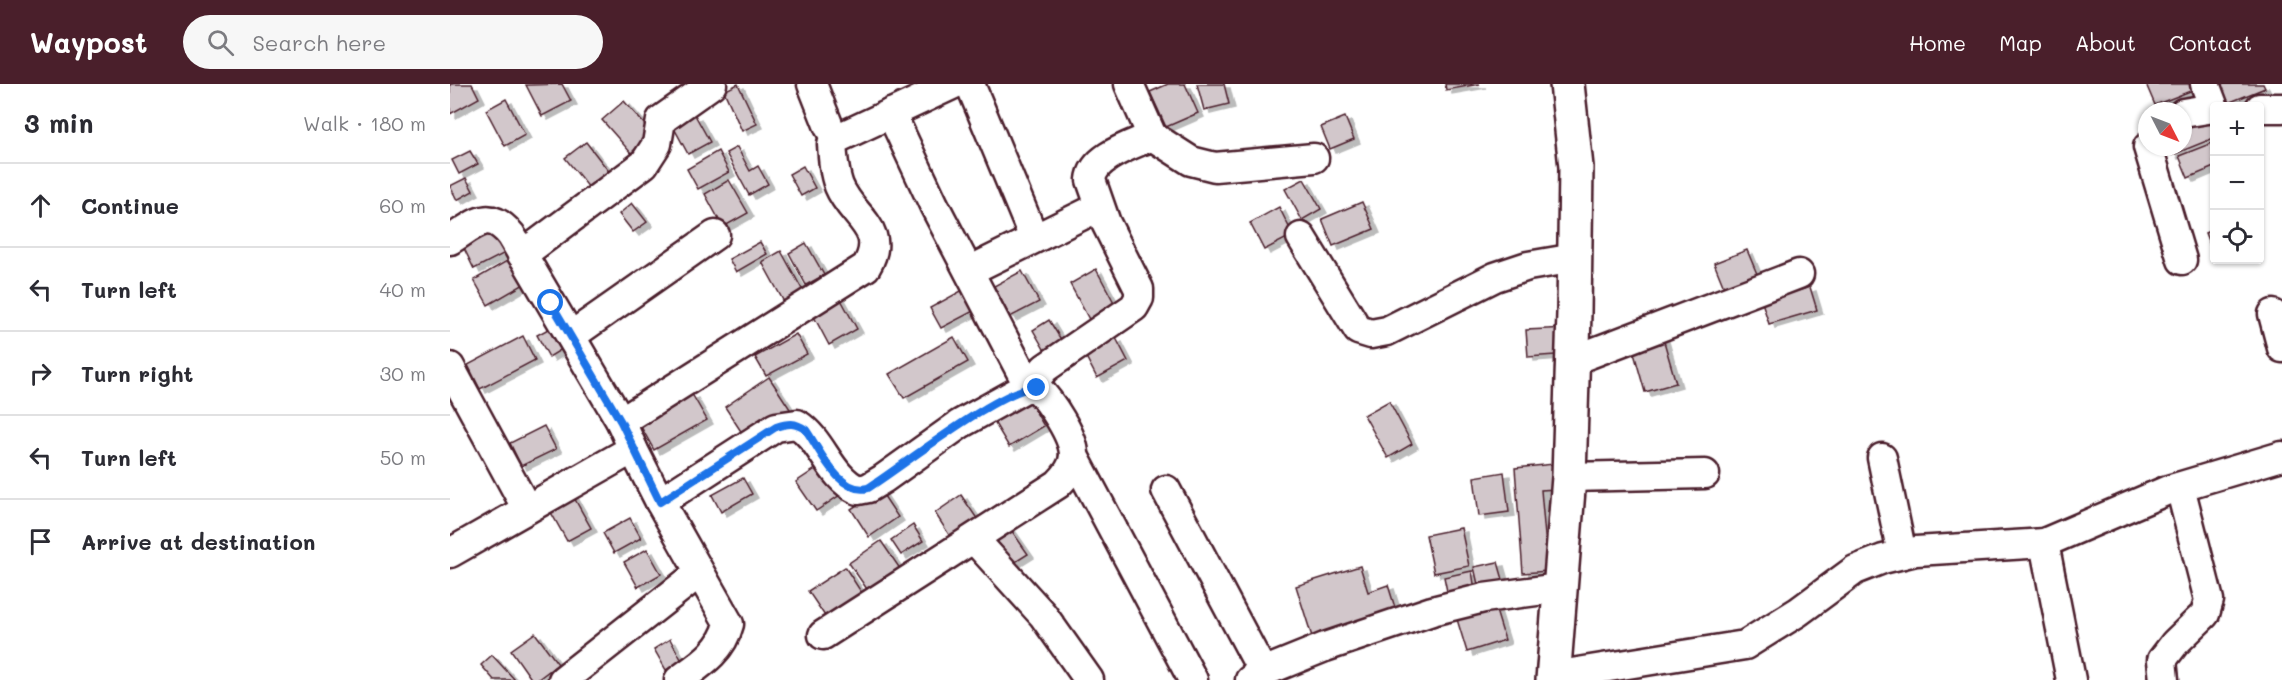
<!DOCTYPE html>
<meta charset="utf-8">
<style>
:root{--surface:#fff;--page:#f7f7f7;--text:#2b2b33;--muted:#7c7c81;--line:#e1e1e2;--accent:#4a1f2b}
body{margin:0;font-family:Mali,sans-serif;background:var(--page);color:var(--text)}
.controls{position:absolute;right:18px;top:18px;display:grid;overflow:hidden;border-radius:6px;box-shadow:0 2px 4px #0004}
.controls button{width:54px;height:54px;display:grid;place-items:center;padding:0;border:0;border-bottom:2px solid var(--line);background:var(--surface);color:var(--text);font:30px sans-serif}
.compass{position:absolute;left:1688px;top:18px;width:54px;height:54px;border-radius:50%;background:var(--surface);box-shadow:0 2px 4px #0004;rotate:132deg}
.stop{position:absolute;width:18px;height:18px;margin:-14px;border:4px solid #1a73e8;border-radius:50%;background:#fff}
.stop.end{background:#1a73e8;border-color:#fff;box-shadow:0 2px 6px #0008}
.list{margin:0;padding:0;list-style:none}
h2{display:flex;justify-content:space-between;align-items:center;height:78px;margin:0;padding:0 24px;font-size:26px}
h2 small{font-size:20px;font-weight:400;color:var(--muted)}
.list li{display:grid;grid-template-columns:39px 1fr auto;gap:18px;align-items:center;box-sizing:border-box;height:84px;padding:0 24px;border-top:2px solid var(--line)}
.list b{display:block;font-size:22px;white-space:nowrap}
.list em{font-size:20px;font-style:normal;color:var(--muted)}
.icon{flex:none;width:33px;height:33px;fill:none;stroke:currentColor;stroke-width:2;stroke-linecap:round;stroke-linejoin:round}
.map{position:relative;flex:none;width:1832px;height:596px;overflow:hidden}
header{display:flex;align-items:center;gap:36px;box-sizing:border-box;height:84px;padding:0 30px;background:var(--accent);color:#fff}
header strong{font-size:28px}
nav{display:flex;gap:33px;margin-inline-start:auto;font-size:21px}
.search{width:420px;height:54px;background:var(--page);display:flex;align-items:center;gap:15px;box-sizing:border-box;padding:0 21px;border-radius:33px;color:var(--muted);font-size:22px}
main{display:flex}
aside{flex:1;background:var(--surface)}
.map>svg:first-child{display:block}
.building{fill:#d2c7cb;stroke:#4a1f2b;stroke-width:1.5;filter:url(#shadow)}
.lines{fill:none;stroke-linecap:round;stroke-linejoin:round}
.minor-casing{stroke:#4a1f2b;stroke-width:33}
.tertiary-casing{stroke:#4a1f2b;stroke-width:38}
.minor{stroke:#fff;stroke-width:28}
.tertiary{stroke:#fff;stroke-width:33}
.route{stroke:#1a73e8;stroke-width:8}
</style>
<header>
<strong>Waypost</strong>
<div class="search"><svg class="icon" aria-label="search" viewBox="0 0 24 24"><circle cx="10" cy="10" r="6"/><path d="M15 15l6 6"/></svg>Search here</div>
<nav><a>Home</a><a>Map</a><a>About</a><a>Contact</a></nav>
</header>
<main>
<aside>
<h2>3 min<small>Walk · 180 m</small></h2>
<ul class="list">
<li><svg class="icon" aria-label="ahead" viewBox="0 0 24 24"><path d="M12 20V5M6 11l6-6 6 6"/></svg><div><b>Continue</b></div><em>60 m</em></li>
<li><svg class="icon" aria-label="left" viewBox="0 0 24 24"><path d="M17 20v-9H6M10 6l-5 5 5 5"/></svg><div><b>Turn left</b></div><em>40 m</em></li>
<li><svg class="icon" aria-label="right" viewBox="0 0 24 24"><path d="M7 20v-9h11M14 6l5 5-5 5"/></svg><div><b>Turn right</b></div><em>30 m</em></li>
<li><svg class="icon" aria-label="left" viewBox="0 0 24 24"><path d="M17 20v-9H6M10 6l-5 5 5 5"/></svg><div><b>Turn left</b></div><em>50 m</em></li>
<li><svg class="icon" aria-label="arrive" viewBox="0 0 24 24"><path d="M6 21V4h12l-3 4 3 4H6"/></svg><div><b>Arrive at destination</b></div></li>
</ul>
</aside>
<div class="map">
<svg width="1832" height="596" viewBox="0 0 1832 596">
<defs>
<filter id="shadow"><feDropShadow dx="6" dy="4" stdDeviation="0" flood-color="#0004"/></filter>
</defs>
<rect width="100%" height="100%" fill="#fff"/>
<filter id="ink" filterUnits="userSpaceOnUse"><feTurbulence type="fractalNoise" baseFrequency=".0167" numOctaves="2"/><feDisplacementMap in="SourceGraphic" scale="12" xChannelSelector="R" yChannelSelector="G"/><feConvolveMatrix kernelMatrix="1 2 1 2 8 2 1 2 1" color-interpolation-filters="sRGB"/></filter>
<g filter="url(#ink)">
<g class="building">
<polygon points="0,0 22,0 29,14 0,30"/>
<polygon points="112,0 121,17 92,32 76,1"/>
<polygon points="288,0 307,40 292,47 274,7"/>
<polygon points="718,0 735,0 748,29 716,43 700,8"/>
<polygon points="747,0 774,0 779,20 754,26"/>
<polygon points="995,0 1030,0 996,6"/>
<polygon points="1696,0 1747,0 1748,4 1705,21"/>
<polygon points="1764,0 1813,0 1815,4 1773,21"/>
<polygon points="56,15 75,51 55,62 36,26"/>
<polygon points="174,17 202,49 181,69 152,36"/>
<polygon points="1757,28 1764,46 1764,54 1722,71 1719,63 1733,63 1733,38"/>
<polygon points="245,31 260,58 238,70 224,44"/>
<polygon points="895,33 904,55 880,65 871,43"/>
<polygon points="136,58 164,94 144,110 115,74"/>
<polygon points="1762,59 1764,83 1738,94 1729,72"/>
<polygon points="287,63 300,87 308,82 318,100 299,111 276,69"/>
<polygon points="20,67 28,80 9,90 2,76"/>
<polygon points="268,67 279,88 248,105 237,85"/>
<polygon points="353,82 365,104 351,112 339,90"/>
<polygon points="16,94 23,107 7,116 0,102"/>
<polygon points="854,95 871,125 852,136 835,105"/>
<polygon points="279,96 298,129 273,143 255,110"/>
<polygon points="912,118 924,145 883,162 872,135"/>
<polygon points="182,119 197,138 183,148 169,130"/>
<polygon points="829,123 843,151 814,166 800,139"/>
<polygon points="42,140 55,169 24,185 10,156"/>
<polygon points="1764,145 1764,172 1755,149"/>
<polygon points="310,158 317,170 286,188 279,175"/>
<polygon points="356,159 374,191 356,201 339,169"/>
<polygon points="1297,166 1310,197 1277,211 1264,179"/>
<polygon points="331,167 353,207 334,218 312,178"/>
<polygon points="62,174 76,199 38,221 24,196"/>
<polygon points="646,185 667,224 641,239 620,200"/>
<polygon points="572,187 589,218 560,233 544,202"/>
<polygon points="522,201 533,222 491,244 480,224"/>
<polygon points="1360,203 1367,226 1319,240 1312,218"/>
<polygon points="389,212 407,245 379,261 361,227"/>
<polygon points="599,236 615,262 598,272 583,246"/>
<polygon points="100,244 112,265 99,273 87,251"/>
<polygon points="1118,244 1119,270 1078,273 1076,246"/>
<polygon points="346,250 357,270 316,292 305,273"/>
<polygon points="73,252 85,276 30,305 18,281"/>
<polygon points="504,253 518,278 454,314 439,290"/>
<polygon points="666,254 678,277 647,294 635,271"/>
<polygon points="1213,254 1226,299 1195,308 1182,262"/>
<polygon points="319,293 340,325 296,355 275,323"/>
<polygon points="242,310 257,336 204,366 189,339"/>
<polygon points="576,311 594,342 559,363 541,333"/>
<polygon points="939,317 962,360 938,374 914,331"/>
<polygon points="94,342 106,365 71,382 60,359"/>
<polygon points="1104,380 1106,405 1091,406 1098,487 1073,489 1065,384"/>
<polygon points="370,382 390,411 366,427 346,398"/>
<polygon points="1054,388 1059,428 1029,432 1024,393"/>
<polygon points="293,394 302,410 271,428 262,411"/>
<polygon points="430,406 448,433 419,453 401,425"/>
<polygon points="122,410 141,444 117,457 98,423"/>
<polygon points="511,411 530,439 503,457 485,429"/>
<polygon points="180,434 191,454 164,469 153,449"/>
<polygon points="557,440 578,470 559,482 538,452"/>
<polygon points="463,441 473,457 451,471 441,456"/>
<polygon points="1011,444 1019,482 984,489 976,451"/>
<polygon points="431,457 453,489 421,511 399,479"/>
<polygon points="197,465 211,490 188,503 174,478"/>
<polygon points="1048,478 1054,499 1029,505 1024,483"/>
<polygon points="910,482 918,508 938,501 947,530 863,556 846,502"/>
<polygon points="395,483 415,514 379,538 358,507"/>
<polygon points="1022,487 1025,506 998,512 994,493"/>
<polygon points="1044,520 1055,556 1017,568 1006,532"/>
<polygon points="85,549 108,580 87,596 82,596 61,566"/>
<polygon points="220,555 232,577 216,586 204,565"/>
<polygon points="42,571 65,596 44,596 31,581"/>
</g>
<g class="lines">
<defs>
<g id="minor">
<polyline points="362,0 379,43 386,55 504,0"/>
<polyline points="520,0 584,154"/>
<polyline points="679,0 702,52 741,77 765,83 864,74"/>
<polyline points="1755,0 1764,24"/>
<polyline points="1810,24 1832,24"/>
<path d="M441,29l43,92 95,182 16,-19 89,-61 5,-9v-9l-33,-66 -15,-43c2,-24 42,-35 61,-44"/>
<polyline points="1733,29 1764,24"/>
<polyline points="1698,63 1732,176"/>
<polyline points="851,153 908,246 921,250 937,247 1045,193 1078,182 1125,174"/>
<path d="M0,156c25,-15 38,-33 61,-5l110,187 12,27 -183,104"/>
<polyline points="72,171 194,80 207,60 211,36 262,0"/>
<polyline points="519,187 649,123"/>
<polyline points="1823,230 1832,264"/>
<polyline points="121,252 265,151"/>
<polyline points="1121,277 1349,190"/>
<polyline points="0,283 77,425"/>
<path d="M171,338l245,-155c23,-38 -14,-49 -27,-81 -5,-13 -6,-28 -7,-42l4,-5"/>
<path d="M183,365l27,53 116,-75 21,-3c26,17 32,52 61,66l10,-2 15,-9 77,-55 65,-36h12c13,13 37,48 37,67 0,12 -8,21 -16,29l-235,151"/>
<polyline points="624,372 743,596"/>
<polyline points="1432,374 1452,470"/>
<polyline points="1119,393 1255,390"/>
<polyline points="716,406 813,588"/>
<path d="M210,418l69,122c-7,27 -28,40 -50,56"/>
<polyline points="524,455 593,531 639,596"/>
<polyline points="1594,459 1621,596"/>
<polyline points="1103,592 1295,561 1348,528 1405,486 1433,475 1466,467 1594,459 1718,406 1832,372"/>
<polyline points="113,596 249,489"/>
<polyline points="800,596 813,588 875,563 982,527 1034,514 1109,504"/>
<polyline points="1714,596 1712,576 1725,559 1755,530 1759,516 1730,403"/>
</g>
<polyline id="tertiary" points="1103,596 1119,393 1124,229 1126,83 1117,0"/>
</defs>
<use href="#minor" class="minor-casing"/>
<use href="#tertiary" class="tertiary-casing"/>
<use href="#minor" class="minor"/>
<use href="#tertiary" class="tertiary"/>
</g>
</g>
<g class="lines" filter="url(#ink)">
<path class="route" d="M101,219l70,119 39,80 116,-75c12,-4 19,-5 30,3 14,20 33,65 62,58 31,-19 139,-105 169,-100"/>
</g>
</svg>
<div class="controls">
<button>+</button>
<button>−</button>
<button><svg class="icon" aria-label="locate" viewBox="0 0 24 24"><circle cx="12" cy="12" r="6"/><path d="M12 2v4M12 18v4M2 12h4M18 12h4"/></svg></button>
</div>
<svg class="compass" viewBox="-18 -18 36 36"><path d="M0-13l5 13h-10z" fill="#e53935"/><path d="M0 13l5-13h-10z" fill="#7c7c81"/></svg>
<div class="stop" style="left:101px;top:219px"></div>
<div class="stop end" style="left:587px;top:304px"></div>
</div>
</main>
